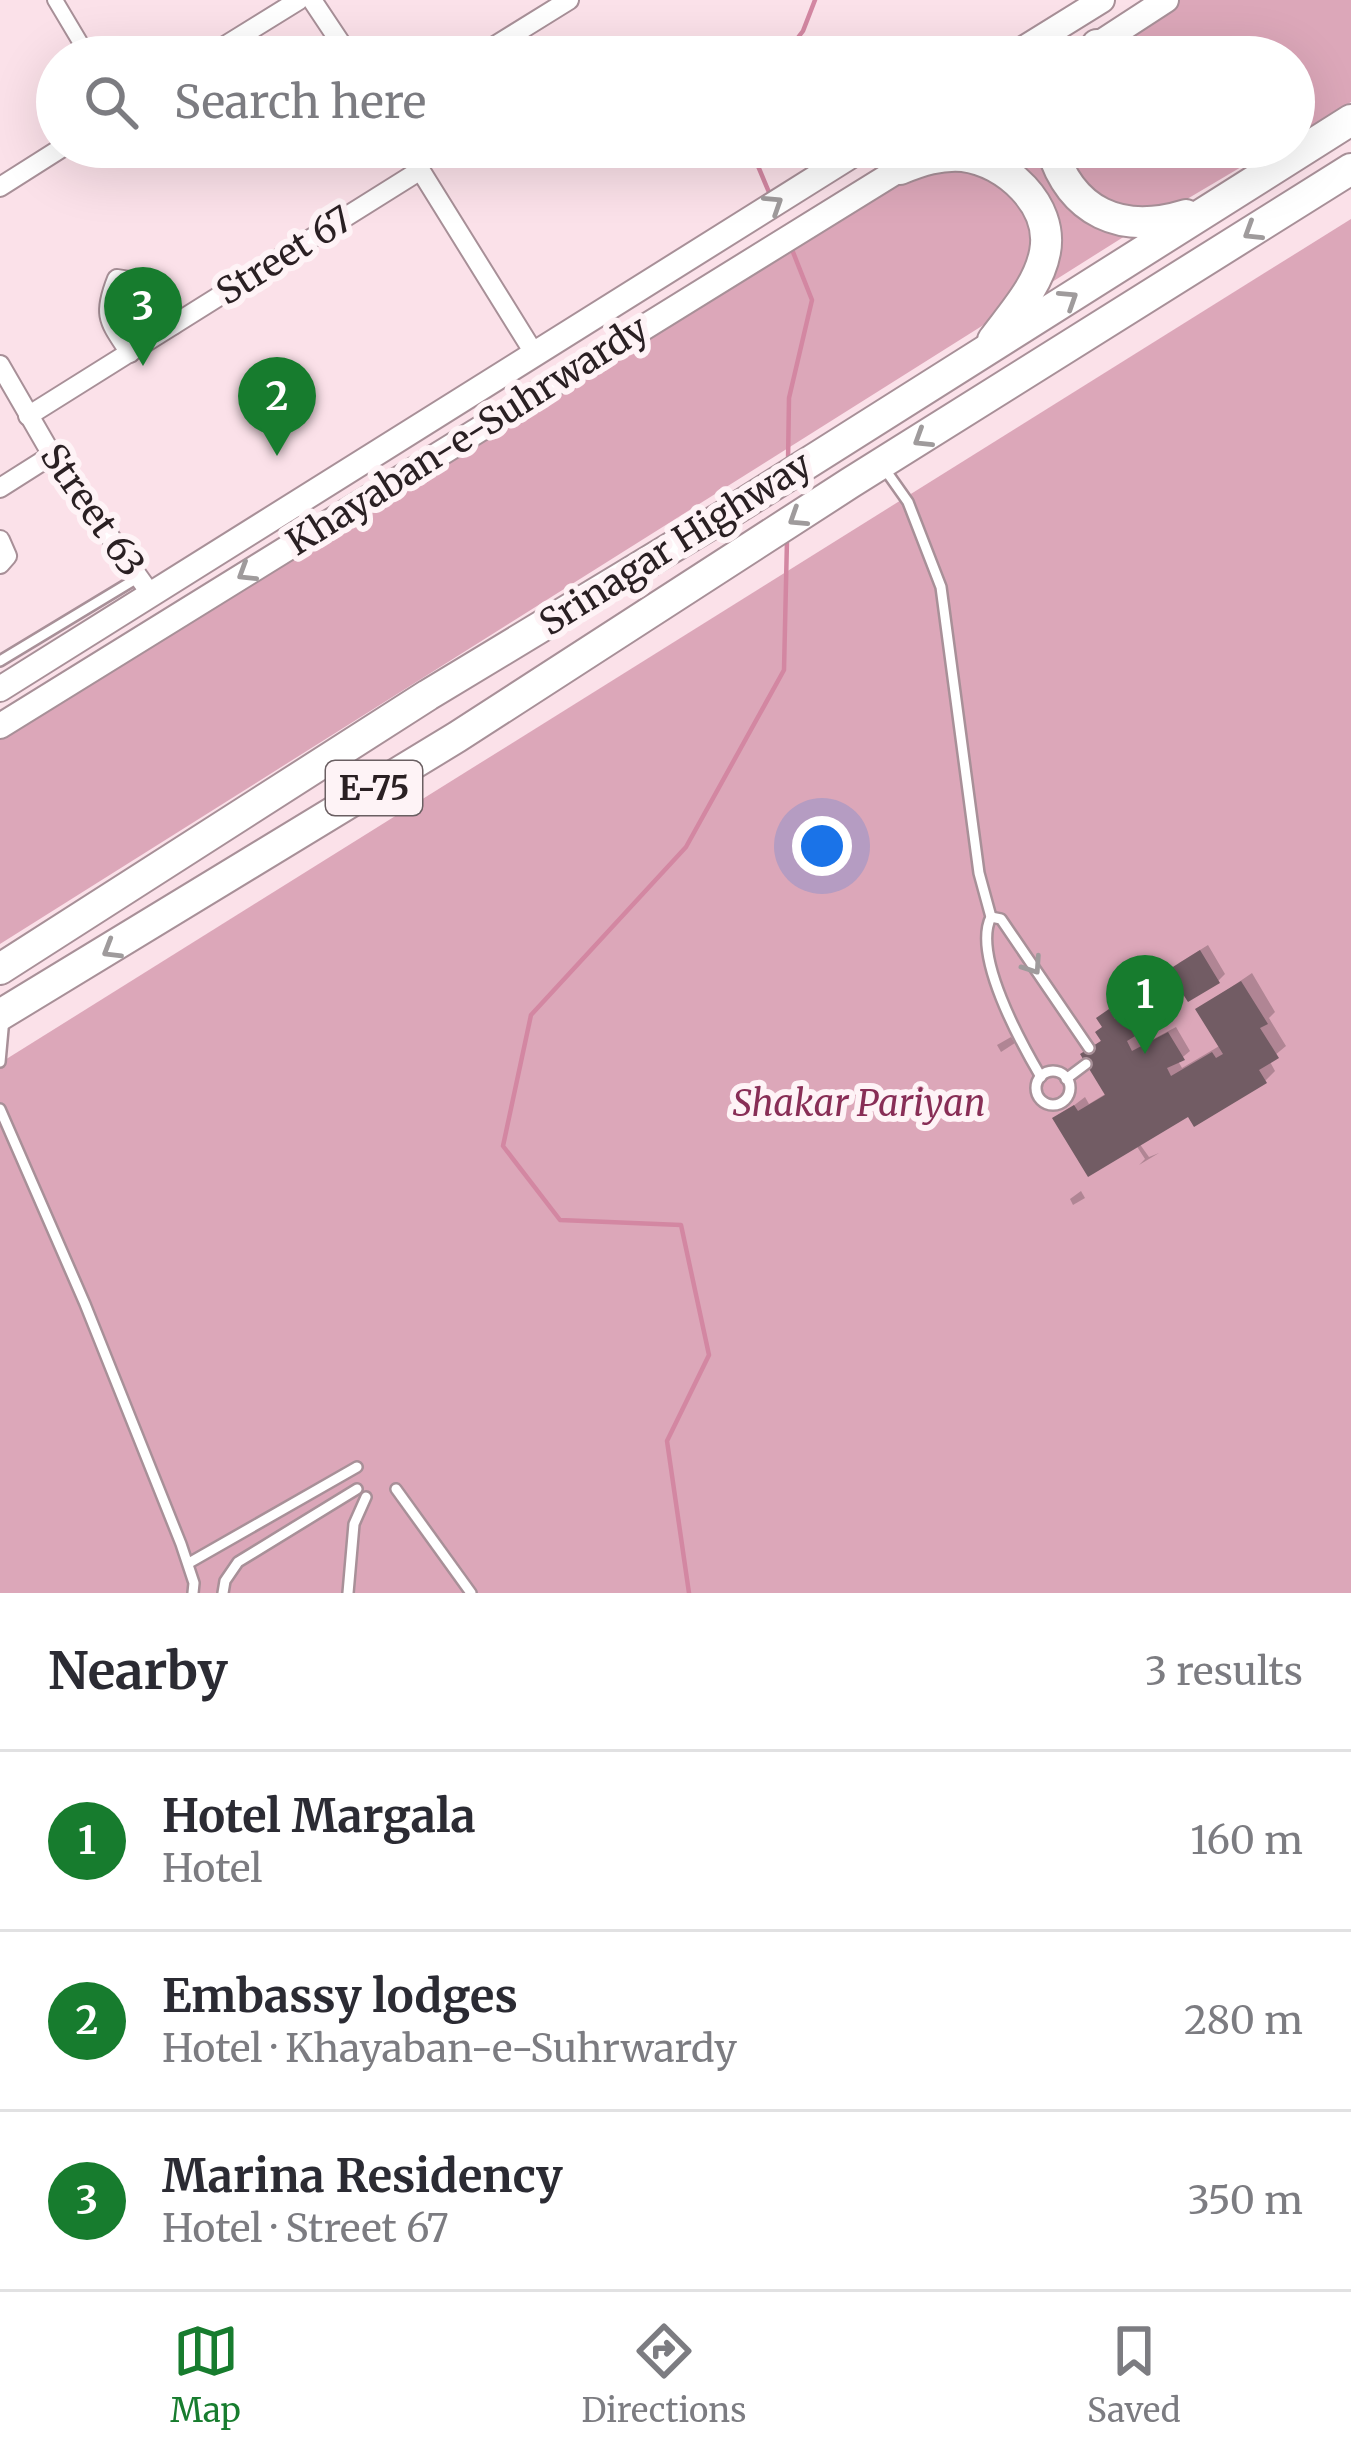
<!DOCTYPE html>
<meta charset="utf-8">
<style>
:root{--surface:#fff;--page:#f2f2f3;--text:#2b2b33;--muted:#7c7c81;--line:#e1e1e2;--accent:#177c2e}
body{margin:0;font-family:Merriweather,serif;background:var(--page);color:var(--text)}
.you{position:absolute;left:822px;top:846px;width:42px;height:42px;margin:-30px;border:9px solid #fff;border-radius:50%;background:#1a73e8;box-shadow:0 0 0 18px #1a73e833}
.badge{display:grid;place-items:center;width:78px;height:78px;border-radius:50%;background:var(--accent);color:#fff;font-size:39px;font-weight:700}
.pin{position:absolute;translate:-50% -99px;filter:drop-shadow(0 3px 6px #0008)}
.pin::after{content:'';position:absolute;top:63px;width:42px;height:36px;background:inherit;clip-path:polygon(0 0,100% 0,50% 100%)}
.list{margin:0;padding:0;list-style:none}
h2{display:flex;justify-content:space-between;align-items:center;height:156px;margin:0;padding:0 48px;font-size:51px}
h2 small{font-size:39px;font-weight:400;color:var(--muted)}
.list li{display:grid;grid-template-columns:78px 1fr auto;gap:36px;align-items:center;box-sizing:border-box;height:180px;padding:0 48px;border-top:3px solid var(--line)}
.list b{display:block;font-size:45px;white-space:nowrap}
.list p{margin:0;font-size:39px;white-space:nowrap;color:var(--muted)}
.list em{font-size:39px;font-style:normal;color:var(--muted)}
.icon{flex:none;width:66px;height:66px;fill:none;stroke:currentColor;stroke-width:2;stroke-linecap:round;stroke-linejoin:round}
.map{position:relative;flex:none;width:1351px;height:1593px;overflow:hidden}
.search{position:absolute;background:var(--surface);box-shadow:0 12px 48px #0002;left:36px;right:36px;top:36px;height:132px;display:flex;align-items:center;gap:30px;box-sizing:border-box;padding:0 42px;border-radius:66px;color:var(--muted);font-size:45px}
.sheet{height:696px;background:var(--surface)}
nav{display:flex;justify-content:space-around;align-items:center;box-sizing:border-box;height:168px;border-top:3px solid var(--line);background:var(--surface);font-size:33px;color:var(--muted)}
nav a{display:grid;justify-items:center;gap:6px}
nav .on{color:var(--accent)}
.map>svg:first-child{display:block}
.green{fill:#dca7b9}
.shadow{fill:#0003}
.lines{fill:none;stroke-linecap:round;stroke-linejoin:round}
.stream{stroke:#d387a2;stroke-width:4.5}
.building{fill:#725c64}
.service-casing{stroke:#a89098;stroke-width:14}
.pedestrian-casing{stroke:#a89098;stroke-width:18}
.minor-casing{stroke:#a89098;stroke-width:22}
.secondary-casing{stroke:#a89098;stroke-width:28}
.trunk-casing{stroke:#a89098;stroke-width:34}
.service{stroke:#fff;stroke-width:9}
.pedestrian{stroke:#fff;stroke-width:14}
.minor{stroke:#fff;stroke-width:18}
.secondary{stroke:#fff;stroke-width:24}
.trunk{stroke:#fff;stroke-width:30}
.oneway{stroke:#9f9b9c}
.labels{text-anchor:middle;stroke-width:12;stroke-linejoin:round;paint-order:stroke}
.shield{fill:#fef3f6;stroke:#6a5f62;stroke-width:3}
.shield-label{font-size:33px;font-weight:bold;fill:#2a2023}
.street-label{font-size:36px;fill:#2a2023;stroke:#fef3f6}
.park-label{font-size:36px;font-style:italic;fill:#882e56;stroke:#fef3f6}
</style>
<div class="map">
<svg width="1351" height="1593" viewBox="0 0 1351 1593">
<rect width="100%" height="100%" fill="#fbe1e9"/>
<g class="green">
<polygon points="1180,0 1351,0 1351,102 1294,136 1294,57 1090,57"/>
<polygon points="948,147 1275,147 1133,231 0,944 0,735"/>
<polygon points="1351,219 1351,1593 0,1593 0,1063"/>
</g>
<g class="shadow">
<polygon points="1208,945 1225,974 1218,981 1177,978 1169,986 1179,1003 1134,1033 1142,1045 1176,1027 1190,1051 1178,1061 1182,1068 1221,1045 1199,1009 1252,973 1275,1012 1269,1018 1286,1046 1269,1060 1275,1071 1265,1081 1189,1113 1139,1143 1149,1157 1159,1153 1139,1165 1145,1159 1136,1145 1056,1119 1085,1097 1089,1104 1107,1093 1084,1054 1103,1039 1103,1014 1165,973 1168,977 1174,973 1179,963"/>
<polygon points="1011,1037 1015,1043 1001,1052 997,1045"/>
<polygon points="1081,1191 1085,1198 1073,1205 1070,1199"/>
</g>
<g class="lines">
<g class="stream">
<polyline points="783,57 803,31 815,0"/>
<polyline points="750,147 771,197"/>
<polyline points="788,462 789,398 812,300 791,247"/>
<polyline points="689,1593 667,1441 709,1355 681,1225 560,1220 503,1146 531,1015 686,847 784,670 787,540"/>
</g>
</g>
<polygon class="building" points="1200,950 1220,983 1188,1002 1177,985 1163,993 1175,1012 1127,1041 1132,1051 1168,1032 1185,1060 1167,1068 1171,1076 1212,1052 1216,1058 1223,1054 1195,1009 1241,981 1268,1024 1260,1028 1279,1058 1259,1070 1267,1083 1194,1127 1188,1117 1088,1177 1052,1118 1074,1105 1078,1111 1105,1095 1080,1054 1101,1041 1095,1032 1102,1027 1096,1018 1109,1009 1115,1019 1119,1017 1112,1005 1157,978 1160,982 1171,975 1168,970"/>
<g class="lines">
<defs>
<g id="service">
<path d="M884,468l24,34 33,85 38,286 12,44c-19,38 30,126 50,160"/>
<polyline points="0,661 139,577"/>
<polyline points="991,917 1001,919 1089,1048"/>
<polyline points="0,1062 4,1018"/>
<circle cx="1053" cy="1088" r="17"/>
<polyline points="1066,1079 1086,1064"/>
<polyline points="0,1109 85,1304 181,1544 194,1583 193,1593"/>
<polyline points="396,1489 471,1593"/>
<polyline points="189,1563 357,1467"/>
<polyline points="223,1593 225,1581 238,1562 357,1489"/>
<polyline points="348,1593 354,1524 366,1497"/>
</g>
<polyline id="pedestrian" points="55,0 89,57"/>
<g id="minor">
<polyline points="312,0 350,57"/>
<polyline points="207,57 299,0"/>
<polyline points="477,57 569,0"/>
<polyline points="406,147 534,353"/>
<polyline points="0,187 63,147"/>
<path d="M130,353c-21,-32 -28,-37 -13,-74l26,4 30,42"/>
<polyline points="0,365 52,455 150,593"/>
<polyline points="28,416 419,171"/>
<polyline points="0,488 52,455"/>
<polyline points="0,540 7,556 0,564"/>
</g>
<g id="secondary">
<polyline points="1083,54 1166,0"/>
<polyline points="1010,57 1102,0"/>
<polyline points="0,689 865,147"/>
<polyline points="0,726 913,161"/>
</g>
<g id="trunk">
<polyline points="1089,57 1097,45"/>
<path d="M1051,147c20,66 70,88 135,68"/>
<path d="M900,169c20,-8 40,-15 63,-13 43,5 91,49 82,96 -6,33 -32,61 -52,88"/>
<polyline points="0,969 428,695 724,516 1351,120"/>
<polyline points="0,1015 457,737 850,483 1351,169"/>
</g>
</defs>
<use href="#service" class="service-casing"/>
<use href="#pedestrian" class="pedestrian-casing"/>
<use href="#minor" class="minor-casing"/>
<use href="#secondary" class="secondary-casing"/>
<use href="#trunk" class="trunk-casing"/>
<use href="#service" class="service"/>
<use href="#pedestrian" class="pedestrian"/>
<use href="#minor" class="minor"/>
<use href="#secondary" class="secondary"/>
<use href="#trunk" class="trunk"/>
</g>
<defs><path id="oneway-chevron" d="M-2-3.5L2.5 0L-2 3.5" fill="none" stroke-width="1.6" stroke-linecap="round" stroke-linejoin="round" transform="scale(3)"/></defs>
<g class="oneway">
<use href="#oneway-chevron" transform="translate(774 204) rotate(-33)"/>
<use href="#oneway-chevron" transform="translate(1252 232) rotate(148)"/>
<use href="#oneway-chevron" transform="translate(1069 299) rotate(-33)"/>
<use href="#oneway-chevron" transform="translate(922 439) rotate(148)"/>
<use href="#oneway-chevron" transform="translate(797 518) rotate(147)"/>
<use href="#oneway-chevron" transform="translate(246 573) rotate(148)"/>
<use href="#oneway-chevron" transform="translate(111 950) rotate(149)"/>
<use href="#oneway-chevron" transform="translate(1033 966) rotate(56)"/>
</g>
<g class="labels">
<rect class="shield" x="326" y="761" width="96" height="54" rx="9"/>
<g class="shield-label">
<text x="374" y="800">E-75</text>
</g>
<g class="street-label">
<text transform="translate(284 255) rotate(-32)" y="13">Street 67</text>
<text transform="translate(467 435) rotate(-32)" y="13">Khayaban-e-Suhrwardy</text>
<text transform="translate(93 510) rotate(55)" y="13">Street 63</text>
<text transform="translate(675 543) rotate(-32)" y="13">Srinagar Highway</text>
</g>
<g class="park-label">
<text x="859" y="1116">Shakar Pariyan</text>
</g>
</g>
</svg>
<div class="you"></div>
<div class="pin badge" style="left:1145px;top:1054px">1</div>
<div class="pin badge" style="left:277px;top:456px">2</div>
<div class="pin badge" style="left:143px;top:366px">3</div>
<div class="search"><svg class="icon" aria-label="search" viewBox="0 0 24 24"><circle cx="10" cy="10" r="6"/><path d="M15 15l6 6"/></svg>Search here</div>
</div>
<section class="sheet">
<h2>Nearby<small>3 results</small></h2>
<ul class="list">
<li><span class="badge">1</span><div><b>Hotel Margala</b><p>Hotel</p></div><em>160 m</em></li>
<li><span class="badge">2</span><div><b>Embassy lodges</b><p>Hotel · Khayaban-e-Suhrwardy</p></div><em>280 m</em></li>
<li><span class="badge">3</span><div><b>Marina Residency</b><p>Hotel · Street 67</p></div><em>350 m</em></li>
</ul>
</section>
<nav>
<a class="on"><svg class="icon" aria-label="map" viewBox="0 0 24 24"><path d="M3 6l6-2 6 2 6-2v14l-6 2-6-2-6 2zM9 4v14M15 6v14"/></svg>Map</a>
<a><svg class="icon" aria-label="directions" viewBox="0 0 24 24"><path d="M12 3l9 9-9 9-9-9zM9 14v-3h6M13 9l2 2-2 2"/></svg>Directions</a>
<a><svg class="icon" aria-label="saved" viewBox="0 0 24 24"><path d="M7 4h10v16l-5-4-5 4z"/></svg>Saved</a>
</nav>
